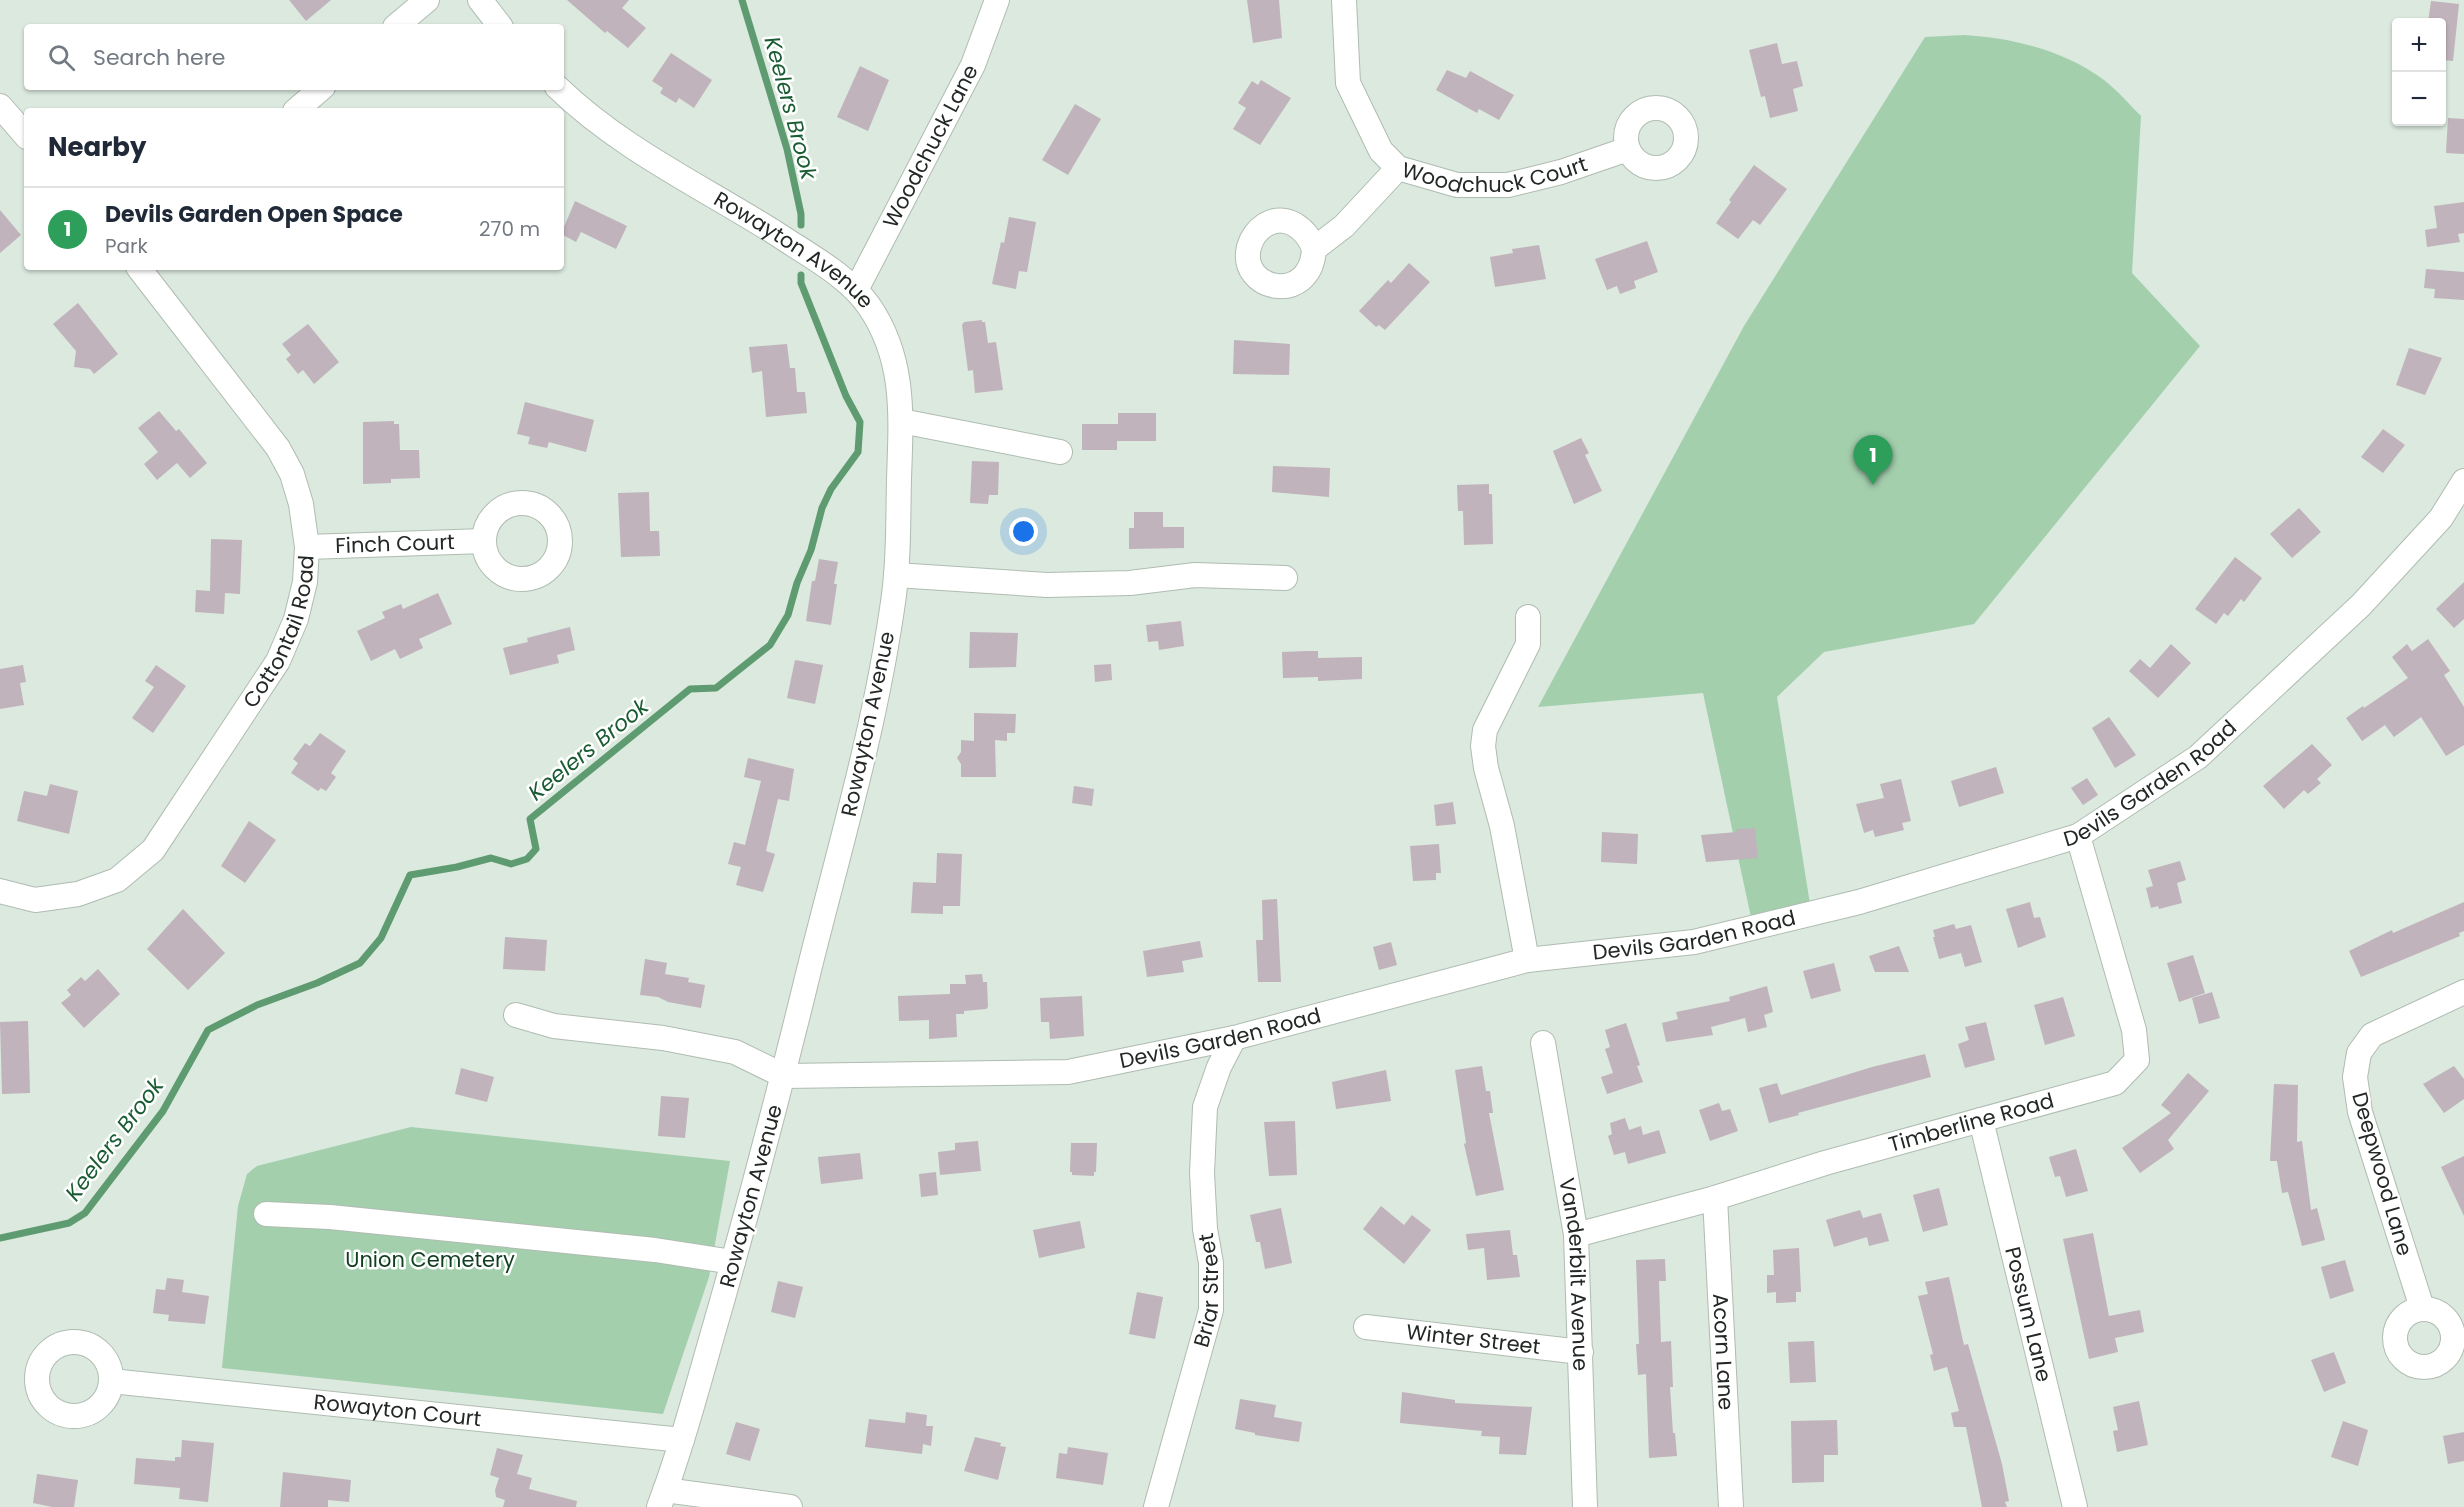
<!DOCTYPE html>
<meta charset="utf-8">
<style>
:root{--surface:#fff;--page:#f6f6f7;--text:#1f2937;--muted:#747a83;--line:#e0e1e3;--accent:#db2777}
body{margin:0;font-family:Poppins,sans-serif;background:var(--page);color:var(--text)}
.controls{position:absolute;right:18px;top:18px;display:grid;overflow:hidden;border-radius:6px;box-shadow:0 2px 4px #0004}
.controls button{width:54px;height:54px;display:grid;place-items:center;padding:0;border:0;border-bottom:2px solid var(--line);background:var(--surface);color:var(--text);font:30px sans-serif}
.you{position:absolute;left:1024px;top:532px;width:21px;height:21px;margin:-15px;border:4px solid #fff;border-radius:50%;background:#1a73e8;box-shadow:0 0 0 9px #1a73e833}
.badge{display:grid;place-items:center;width:39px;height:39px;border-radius:50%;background:var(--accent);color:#fff;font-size:20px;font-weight:700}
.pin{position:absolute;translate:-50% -50px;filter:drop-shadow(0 2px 3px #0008)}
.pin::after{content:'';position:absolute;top:32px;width:21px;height:18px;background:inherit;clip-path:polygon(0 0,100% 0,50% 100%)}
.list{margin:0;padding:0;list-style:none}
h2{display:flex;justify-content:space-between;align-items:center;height:78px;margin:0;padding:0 24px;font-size:26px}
h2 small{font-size:20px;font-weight:400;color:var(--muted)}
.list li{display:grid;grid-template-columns:39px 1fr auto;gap:18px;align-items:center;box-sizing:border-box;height:84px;padding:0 24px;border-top:2px solid var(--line)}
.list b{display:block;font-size:22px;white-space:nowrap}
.list p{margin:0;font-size:20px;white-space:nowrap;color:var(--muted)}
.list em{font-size:20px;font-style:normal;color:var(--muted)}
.icon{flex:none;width:33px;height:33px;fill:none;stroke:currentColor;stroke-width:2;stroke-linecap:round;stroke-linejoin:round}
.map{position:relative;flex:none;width:2464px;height:1507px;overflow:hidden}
.search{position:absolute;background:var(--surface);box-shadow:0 2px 4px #0004;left:24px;top:24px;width:540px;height:66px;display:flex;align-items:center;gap:15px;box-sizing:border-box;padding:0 21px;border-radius:6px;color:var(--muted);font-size:22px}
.panel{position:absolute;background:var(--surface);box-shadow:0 2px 4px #0004;left:24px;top:108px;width:540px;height:162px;border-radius:6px}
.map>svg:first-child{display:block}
.green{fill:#a3cfad}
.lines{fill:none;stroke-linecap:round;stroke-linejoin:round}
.stream{stroke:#5f9b70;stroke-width:7}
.building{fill:#c1b3bc}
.minor-casing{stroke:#afbcb1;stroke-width:26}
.minor{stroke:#fff;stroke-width:24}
.labels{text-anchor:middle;stroke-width:5;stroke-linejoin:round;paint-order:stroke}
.street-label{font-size:21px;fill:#232824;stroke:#fff}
.park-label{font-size:21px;fill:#0f3e20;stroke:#fff}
.water-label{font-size:22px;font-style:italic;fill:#195c32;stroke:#fff}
</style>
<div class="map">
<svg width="2464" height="1507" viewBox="0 0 2464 1507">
<rect width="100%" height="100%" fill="#dbe9de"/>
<g class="green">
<path d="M1964,35c48,3 100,15 140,45 13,10 25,24 37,36l-9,157 68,73 -226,278 -150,28 -47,45 33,207 -58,18 -49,-229 -165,14 206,-381 181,-289z"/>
<polygon points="411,1127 730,1161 709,1277 663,1414 222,1368 238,1206 247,1174 257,1166"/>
</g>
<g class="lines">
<g class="stream">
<polyline points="742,0 787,149 801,214 801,225"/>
<polyline points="0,1238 69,1223 85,1213 163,1111 208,1030 257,1005 317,983 360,963 381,938 410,875 457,867 491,858 511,864 527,859 536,849 530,819 690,689 716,688 770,645 788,615 797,583 811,550 822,508 831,489 858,452 860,422 846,396 801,283 801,275"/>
</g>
</g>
<g class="building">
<polygon points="289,0 331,0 306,21"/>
<polygon points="567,0 629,0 622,8 646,28 628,48 607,31 605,33"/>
<polygon points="1247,0 1279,0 1282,38 1253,43"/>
<polygon points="2431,1 2459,4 2453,61 2442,60 2442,22 2428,22"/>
<polygon points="1777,43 1782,64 1797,61 1803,86 1793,89 1798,111 1770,118 1765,96 1761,97 1749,50"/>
<polygon points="671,53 712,80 694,108 679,98 676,103 660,93 663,88 652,81"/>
<polygon points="860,66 889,80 868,131 837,117"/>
<polygon points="1447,70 1466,78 1470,71 1514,95 1499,120 1479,109 1477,113 1436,90"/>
<polygon points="1261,80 1291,98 1260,145 1233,129 1246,108 1238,103 1252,81 1258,85"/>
<polygon points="1075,104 1101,119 1068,175 1042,160"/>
<polygon points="2448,118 2464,119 2464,154 2446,153"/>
<polygon points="1754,165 1787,189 1760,225 1753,220 1738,239 1716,223 1731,202 1729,200"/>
<polygon points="575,201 627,226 616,249 581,232 576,242 561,234"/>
<polygon points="2464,202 2464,233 2458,234 2460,242 2427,247 2425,230 2437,228 2434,206"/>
<polygon points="0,210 21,235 0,253"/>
<polygon points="1009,217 1036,222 1027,272 1019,271 1016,289 992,284 1001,242 1004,243"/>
<polygon points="1647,241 1658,272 1634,281 1636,288 1620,294 1617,286 1607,290 1595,259"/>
<polygon points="1539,245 1546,279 1495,287 1490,257 1513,253 1512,249"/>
<polygon points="1409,263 1430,282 1385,330 1379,325 1376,327 1359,311 1388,280 1391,283"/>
<polygon points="2426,269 2464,272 2464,300 2434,298 2435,289 2424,288"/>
<polygon points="78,303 118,354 94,374 90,369 74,367 76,351 53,324"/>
<polygon points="982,320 982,322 985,322 988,343 996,342 1003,390 975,393 973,370 968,371 962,325 964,322"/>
<polygon points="308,324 339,362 314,384 303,370 298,374 286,359 291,355 282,344"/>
<polygon points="1234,340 1290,344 1289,375 1233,374"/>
<polygon points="787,344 790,368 795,368 797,392 805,392 807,413 766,417 762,371 752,373 749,347"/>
<polygon points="2409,348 2442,358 2425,395 2396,385"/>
<polygon points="525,402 594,420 586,452 549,442 547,448 528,444 530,437 517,434"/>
<polygon points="159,411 176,431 179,429 207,463 190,478 177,463 157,480 144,464 158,452 138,428"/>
<polygon points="1118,413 1156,413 1156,441 1117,441 1117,450 1082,450 1082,424 1118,424"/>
<polygon points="394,421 394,424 399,424 400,450 419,450 420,478 391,479 391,483 363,484 363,422"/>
<polygon points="2383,429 2405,445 2383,473 2361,457"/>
<polygon points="1581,438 1589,453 1585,455 1602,491 1574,504 1553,451"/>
<polygon points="972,461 999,462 998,495 989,495 988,504 970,503"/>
<polygon points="1273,466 1330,468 1329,497 1272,492"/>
<polygon points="1489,484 1489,494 1492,494 1493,544 1464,545 1463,511 1458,511 1457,485"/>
<polygon points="649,492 650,531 659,531 660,556 621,557 618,493"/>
<polygon points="2299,508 2321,532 2292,558 2270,534"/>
<polygon points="1134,512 1163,512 1163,527 1184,527 1184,548 1129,549 1129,528 1134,528"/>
<polygon points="211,539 242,540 240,594 225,593 224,614 195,612 196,590 210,591"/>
<polygon points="2235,557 2262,578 2244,602 2241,599 2228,616 2224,613 2216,624 2195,609"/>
<polygon points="819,559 838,562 834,584 837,584 831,625 806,621 812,581 815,581"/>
<polygon points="2464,582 2464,619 2454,628 2436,609"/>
<polygon points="438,593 452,624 419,639 423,648 400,659 395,649 371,661 357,631 385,618 382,612 401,604 403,609"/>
<polygon points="1181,621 1184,646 1159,650 1158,641 1148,642 1146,625"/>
<polygon points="570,627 575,650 557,655 559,663 510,675 503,648 528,642 527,638"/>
<polygon points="970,632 1018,633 1016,667 969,668"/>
<polygon points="2428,639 2450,671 2444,675 2464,707 2464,745 2446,756 2421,717 2394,737 2385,725 2362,741 2346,718 2363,706 2364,708 2408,678 2392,657 2407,644 2412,651"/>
<polygon points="2171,644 2191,663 2158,698 2129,671 2140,659 2150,668"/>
<polygon points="1306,651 1318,651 1318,658 1362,657 1362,679 1318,681 1318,677 1283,678 1282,652"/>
<polygon points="795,660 823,665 815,704 787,698"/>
<polygon points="1111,664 1112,680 1095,682 1094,665"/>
<polygon points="23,665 26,682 20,683 24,705 0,709 0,669"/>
<polygon points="156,665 186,686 153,733 132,718 154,687 145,681"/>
<polygon points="974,713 1016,714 1015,733 1007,733 1007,741 995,740 996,777 961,777 961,764 957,758 961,752 961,740 974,741"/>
<polygon points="2109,717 2136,755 2115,768 2092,728"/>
<polygon points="320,733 346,751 331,773 336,777 326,791 321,788 318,791 291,773 298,763 293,759 305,743 310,746"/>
<polygon points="2312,744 2332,765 2317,779 2321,783 2308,794 2304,790 2284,809 2263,786"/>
<polygon points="748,758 794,769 789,801 778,799 766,851 775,854 763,892 736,885 741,867 728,864 734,842 745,845 761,781 744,777"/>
<polygon points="1996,767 2004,793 1959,807 1951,781"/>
<polygon points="2087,778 2098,795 2083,805 2071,788"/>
<polygon points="1901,779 1911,821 1902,823 1904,830 1875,837 1873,830 1864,833 1856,804 1884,798 1880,784"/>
<polygon points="50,784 78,791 69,834 17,821 24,791 47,796"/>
<polygon points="1074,786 1094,789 1092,806 1072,803"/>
<polygon points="1453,802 1456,824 1436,826 1434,805"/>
<polygon points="249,821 276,840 245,883 221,866"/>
<polygon points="1755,828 1758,858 1706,862 1701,835 1737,832 1736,829"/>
<polygon points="1602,832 1638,834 1637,864 1601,862"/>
<polygon points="1439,844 1441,873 1436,873 1436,880 1413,881 1410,846"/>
<polygon points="937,853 962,854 960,906 943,906 943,914 911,913 913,882 936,883"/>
<polygon points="2180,861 2186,880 2177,883 2182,903 2159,909 2158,906 2151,908 2146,888 2153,886 2148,870"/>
<polygon points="1277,899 1281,982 1258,982 1256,940 1263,940 1262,900"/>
<polygon points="2030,902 2034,918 2040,917 2046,937 2018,948 2006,909"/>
<polygon points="2464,902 2464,931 2459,933 2460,936 2361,977 2349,951 2392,930 2393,933"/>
<polygon points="183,909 225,953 188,990 147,949"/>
<polygon points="1954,924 1956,929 1971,925 1982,962 1965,967 1961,953 1939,959 1933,937 1935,937 1933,930"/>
<polygon points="505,937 547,940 545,971 503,969"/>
<polygon points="1200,941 1203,957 1182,961 1184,972 1147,977 1143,951"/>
<polygon points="1391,942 1397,965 1379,970 1373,947"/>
<polygon points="1899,946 1909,972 1875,972 1869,956"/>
<polygon points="2193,955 2205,993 2179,1002 2167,963"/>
<polygon points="645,959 667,963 665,974 689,978 688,982 705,985 701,1008 668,1002 658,997 640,995"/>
<polygon points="1834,963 1841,991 1811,999 1803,971"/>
<polygon points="98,969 120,994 84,1028 61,1003 71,995 67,990 81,977 85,981"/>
<polygon points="982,974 983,982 987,982 988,1007 986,1009 964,1011 964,1014 956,1014 957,1037 929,1039 929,1020 899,1021 898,996 950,994 950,984 966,984 965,975"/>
<polygon points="1767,986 1773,1012 1764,1015 1767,1027 1748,1032 1745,1018 1711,1027 1713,1035 1666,1042 1662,1023 1678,1019 1676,1012 1730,1001 1729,997"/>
<polygon points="2212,992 2220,1018 2199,1024 2192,998"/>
<polygon points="1082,996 1084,1036 1050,1039 1049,1022 1041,1022 1040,998"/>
<polygon points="2063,997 2075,1036 2045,1045 2034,1005"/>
<polygon points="28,1021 30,1093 2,1094 0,1022"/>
<polygon points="1986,1022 1995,1060 1965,1068 1958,1044 1969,1040 1965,1027"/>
<polygon points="1626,1023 1640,1065 1637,1066 1643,1082 1607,1094 1601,1077 1613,1073 1605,1049 1610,1047 1605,1030"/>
<polygon points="1925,1054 1931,1077 1798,1113 1799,1115 1769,1123 1759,1088 1777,1083 1781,1095 1872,1067"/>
<polygon points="1482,1066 1486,1091 1490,1091 1493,1113 1489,1113 1504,1190 1476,1196 1464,1144 1466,1143 1455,1070"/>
<polygon points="2454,1066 2464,1079 2464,1099 2444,1113 2423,1084"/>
<polygon points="461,1068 494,1077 487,1102 455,1094"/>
<polygon points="1386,1070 1391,1101 1336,1109 1332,1082"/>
<polygon points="2188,1073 2209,1091 2168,1140 2174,1149 2140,1173 2122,1148 2171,1113 2161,1105"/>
<polygon points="2274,1084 2298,1085 2297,1142 2302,1141 2311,1210 2317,1208 2325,1240 2302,1246 2288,1192 2282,1193 2277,1161 2270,1161"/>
<polygon points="661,1096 689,1098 685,1138 658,1136"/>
<polygon points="1719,1103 1722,1111 1730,1109 1738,1131 1710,1141 1699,1110"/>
<polygon points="1625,1118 1629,1130 1641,1126 1643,1135 1659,1130 1666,1153 1628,1164 1625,1152 1614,1155 1608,1136 1612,1134 1610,1123"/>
<polygon points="1295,1121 1297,1175 1269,1176 1264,1122"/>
<polygon points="978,1141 981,1171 940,1175 938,1152 955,1150 955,1143"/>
<polygon points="1071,1143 1097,1143 1096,1172 1094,1172 1094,1176 1072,1175 1072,1172 1070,1172"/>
<polygon points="2076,1149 2088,1191 2066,1197 2060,1176 2055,1177 2049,1157"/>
<polygon points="860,1153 863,1179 821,1184 818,1157"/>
<polygon points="2464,1156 2464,1216 2441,1167"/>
<polygon points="936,1172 938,1195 921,1197 919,1174"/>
<polygon points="1939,1188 1948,1225 1923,1232 1913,1195"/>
<polygon points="1381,1206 1404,1225 1412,1215 1431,1230 1404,1264 1363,1229"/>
<polygon points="1281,1208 1292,1263 1265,1269 1260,1242 1256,1242 1250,1215"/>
<polygon points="1860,1210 1863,1218 1881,1213 1889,1241 1869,1246 1867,1237 1834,1247 1826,1220"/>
<polygon points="1080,1221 1085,1248 1039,1258 1033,1230"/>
<polygon points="1510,1230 1513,1255 1517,1255 1520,1277 1487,1280 1484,1248 1468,1250 1466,1234"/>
<polygon points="2093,1233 2109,1316 2140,1310 2144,1332 2115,1338 2118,1352 2089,1359 2063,1239"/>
<polygon points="1799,1248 1801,1292 1796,1292 1796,1302 1776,1303 1776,1292 1767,1293 1767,1275 1774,1275 1773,1250"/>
<polygon points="1665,1259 1666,1281 1659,1281 1661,1342 1671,1341 1673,1387 1670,1387 1673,1433 1675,1433 1677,1456 1649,1458 1646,1374 1638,1375 1636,1344 1639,1344 1636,1260"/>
<polygon points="2345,1260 2354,1291 2330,1299 2321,1267"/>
<polygon points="1949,1277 1963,1341 1964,1345 1968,1344 2002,1464 2009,1501 2005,1502 2007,1507 1982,1507 1966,1427 1954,1427 1951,1413 1959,1411 1947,1367 1934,1371 1930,1355 1933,1354 1918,1296 1928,1294 1925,1282"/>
<polygon points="167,1278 184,1280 182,1292 209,1296 205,1324 168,1321 169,1315 153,1313 156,1289 165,1290"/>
<polygon points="778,1281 803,1287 795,1318 771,1312"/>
<polygon points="1137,1292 1163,1297 1155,1339 1129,1334"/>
<polygon points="1814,1341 1816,1382 1790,1383 1788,1342"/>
<polygon points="2334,1352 2346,1383 2324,1392 2311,1360"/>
<polygon points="1402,1392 1455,1400 1455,1403 1532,1407 1526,1455 1499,1454 1500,1437 1481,1436 1482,1431 1400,1423"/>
<polygon points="1240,1399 1276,1405 1274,1417 1302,1422 1299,1442 1255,1435 1255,1433 1235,1429"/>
<polygon points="2139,1401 2148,1445 2117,1452 2113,1431 2118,1430 2113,1407"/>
<polygon points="906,1412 927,1415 926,1426 933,1426 931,1446 923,1444 922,1454 865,1447 869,1419 905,1423"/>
<polygon points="1837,1420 1838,1455 1824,1455 1824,1482 1792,1483 1791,1421"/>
<polygon points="2343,1421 2368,1430 2358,1466 2331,1457"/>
<polygon points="736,1422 760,1429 750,1461 726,1454"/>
<polygon points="2464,1432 2464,1461 2448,1464 2443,1436"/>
<polygon points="975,1437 1001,1443 1000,1446 1006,1447 998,1480 964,1471"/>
<polygon points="182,1440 214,1443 208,1502 179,1499 180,1488 134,1484 136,1458 175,1461 175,1457 181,1457"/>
<polygon points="1068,1447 1108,1453 1103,1485 1056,1478 1059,1453 1067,1454"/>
<polygon points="497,1448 523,1455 517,1474 532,1478 529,1489 577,1501 576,1507 503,1507 505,1500 496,1497 495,1490 499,1478 490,1475"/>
<polygon points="283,1472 351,1480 349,1502 328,1500 328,1507 280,1507"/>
<polygon points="37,1474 78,1480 74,1507 52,1507 33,1503"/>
</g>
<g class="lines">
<defs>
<g id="minor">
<polyline points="480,0 501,27"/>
<path id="s1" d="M1344,0l4,83 33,68 17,17 59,17h51l53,-13 67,-23"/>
<polyline points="395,27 427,0"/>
<path id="s2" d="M557,87c65,63 148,101 223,149 30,20 68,40 89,70 37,54 32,111 30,173 -1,43 0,87 -7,130 -18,124 -54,244 -84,365 -27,111 -56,221 -87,331 -20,68 -37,136 -62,202"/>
<polyline points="0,106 27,137"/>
<circle cx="1656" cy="138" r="30"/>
<polyline points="295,111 323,87"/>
<path d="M1314,249c-7,-20 -28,-37 -49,-24 -9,6 -13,12 -16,22 -11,44 62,59 65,2l30,-23 54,-58"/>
<path id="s3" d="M856,290l117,-225 24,-65"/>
<polyline points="901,421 1060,452"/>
<circle cx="522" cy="541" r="38"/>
<path id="s4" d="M307,547l177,-6"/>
<polyline points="896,575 1047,585 1130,583 1195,575 1285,578"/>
<path id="s5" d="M0,891l35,9 43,-6 39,-14 36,-30 125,-189 18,-42 9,-37 2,-35 -6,-43 -9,-30 -14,-26 -140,-181"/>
<polyline points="1527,960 1502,826 1486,768 1483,746 1485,730 1528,644 1528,617"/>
<path id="s6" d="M516,1015l38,11 109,12 72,14 49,24 284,-4 166,-34 293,-78 167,-18 165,-40 219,-66 120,-79 163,-152 80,-87 23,-37"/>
<path id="s7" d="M1543,1043l33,192 9,272"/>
<path id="s8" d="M1981,1120l94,387"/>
<path id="s9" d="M1715,1198l16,309"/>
<polyline points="266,1214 330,1217 655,1250 733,1262"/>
<path id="s10" d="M1576,1235l139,-37 110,-35 290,-80 22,-23 -3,-30 -56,-194"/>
<polyline points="2422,1308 2360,1112 2355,1077 2359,1053 2372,1035 2464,992"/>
<circle cx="2424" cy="1338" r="29"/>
<path id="s11" d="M1366,1327l215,25"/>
<circle cx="74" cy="1379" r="37"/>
<path id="s12" d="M111,1381l571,59"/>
<polyline points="665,1490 790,1507"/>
<path id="s13" d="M1156,1507l55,-197v-47l-6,-34 -3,-56 3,-66 14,-40 15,-29"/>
</g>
</defs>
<use href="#minor" class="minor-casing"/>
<use href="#minor" class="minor"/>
</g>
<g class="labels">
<g class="street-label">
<text dy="7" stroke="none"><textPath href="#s3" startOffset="162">Woodchuck Lane</textPath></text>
<text dy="7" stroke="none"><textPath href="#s1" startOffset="282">Woodchuck Court</textPath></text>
<text dy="7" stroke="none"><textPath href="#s2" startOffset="288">Rowayton Avenue</textPath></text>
<text dy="7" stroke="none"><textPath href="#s4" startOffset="88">Finch Court</textPath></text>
<text dy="7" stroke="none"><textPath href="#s5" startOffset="423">Cottontail Road</textPath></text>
<text transform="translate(868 724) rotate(-78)" y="7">Rowayton Avenue</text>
<text dy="7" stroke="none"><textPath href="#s6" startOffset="1689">Devils Garden Road</textPath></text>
<text dy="7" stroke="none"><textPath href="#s6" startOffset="1203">Devils Garden Road</textPath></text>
<text dy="7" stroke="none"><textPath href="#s6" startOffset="717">Devils Garden Road</textPath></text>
<text dy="7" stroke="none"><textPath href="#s10" startOffset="411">Timberline Road</textPath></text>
<text transform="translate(2382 1174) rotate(74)" y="7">Deepwood Lane</text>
<text transform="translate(751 1196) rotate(-75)" y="7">Rowayton Avenue</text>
<text dy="7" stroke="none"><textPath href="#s7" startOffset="234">Vanderbilt Avenue</textPath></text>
<text dy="7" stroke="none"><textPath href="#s13" startOffset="224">Briar Street</textPath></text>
<text dy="7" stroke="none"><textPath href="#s8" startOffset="200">Possum Lane</textPath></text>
<text dy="7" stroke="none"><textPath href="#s11" startOffset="108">Winter Street</textPath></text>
<text dy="7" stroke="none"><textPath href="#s9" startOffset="154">Acorn Lane</textPath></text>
<text dy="7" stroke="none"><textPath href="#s12" startOffset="288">Rowayton Court</textPath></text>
</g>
<g class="park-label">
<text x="430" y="1267">Union Cemetery</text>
</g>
<g class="water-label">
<text transform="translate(791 108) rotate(75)" y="8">Keelers Brook</text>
<text transform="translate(588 749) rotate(-39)" y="8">Keelers Brook</text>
<text transform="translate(114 1139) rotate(-53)" y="8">Keelers Brook</text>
</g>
</g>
</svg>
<div class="controls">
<button>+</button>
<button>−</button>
</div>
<div class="you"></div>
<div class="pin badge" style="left:1873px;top:485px;background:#2e9e5b">1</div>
<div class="search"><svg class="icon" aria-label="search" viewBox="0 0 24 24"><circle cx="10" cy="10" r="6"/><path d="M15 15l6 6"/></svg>Search here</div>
<section class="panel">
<h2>Nearby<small></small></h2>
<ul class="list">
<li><span class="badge" style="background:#2e9e5b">1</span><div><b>Devils Garden Open Space</b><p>Park</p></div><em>270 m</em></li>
</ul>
</section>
</div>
